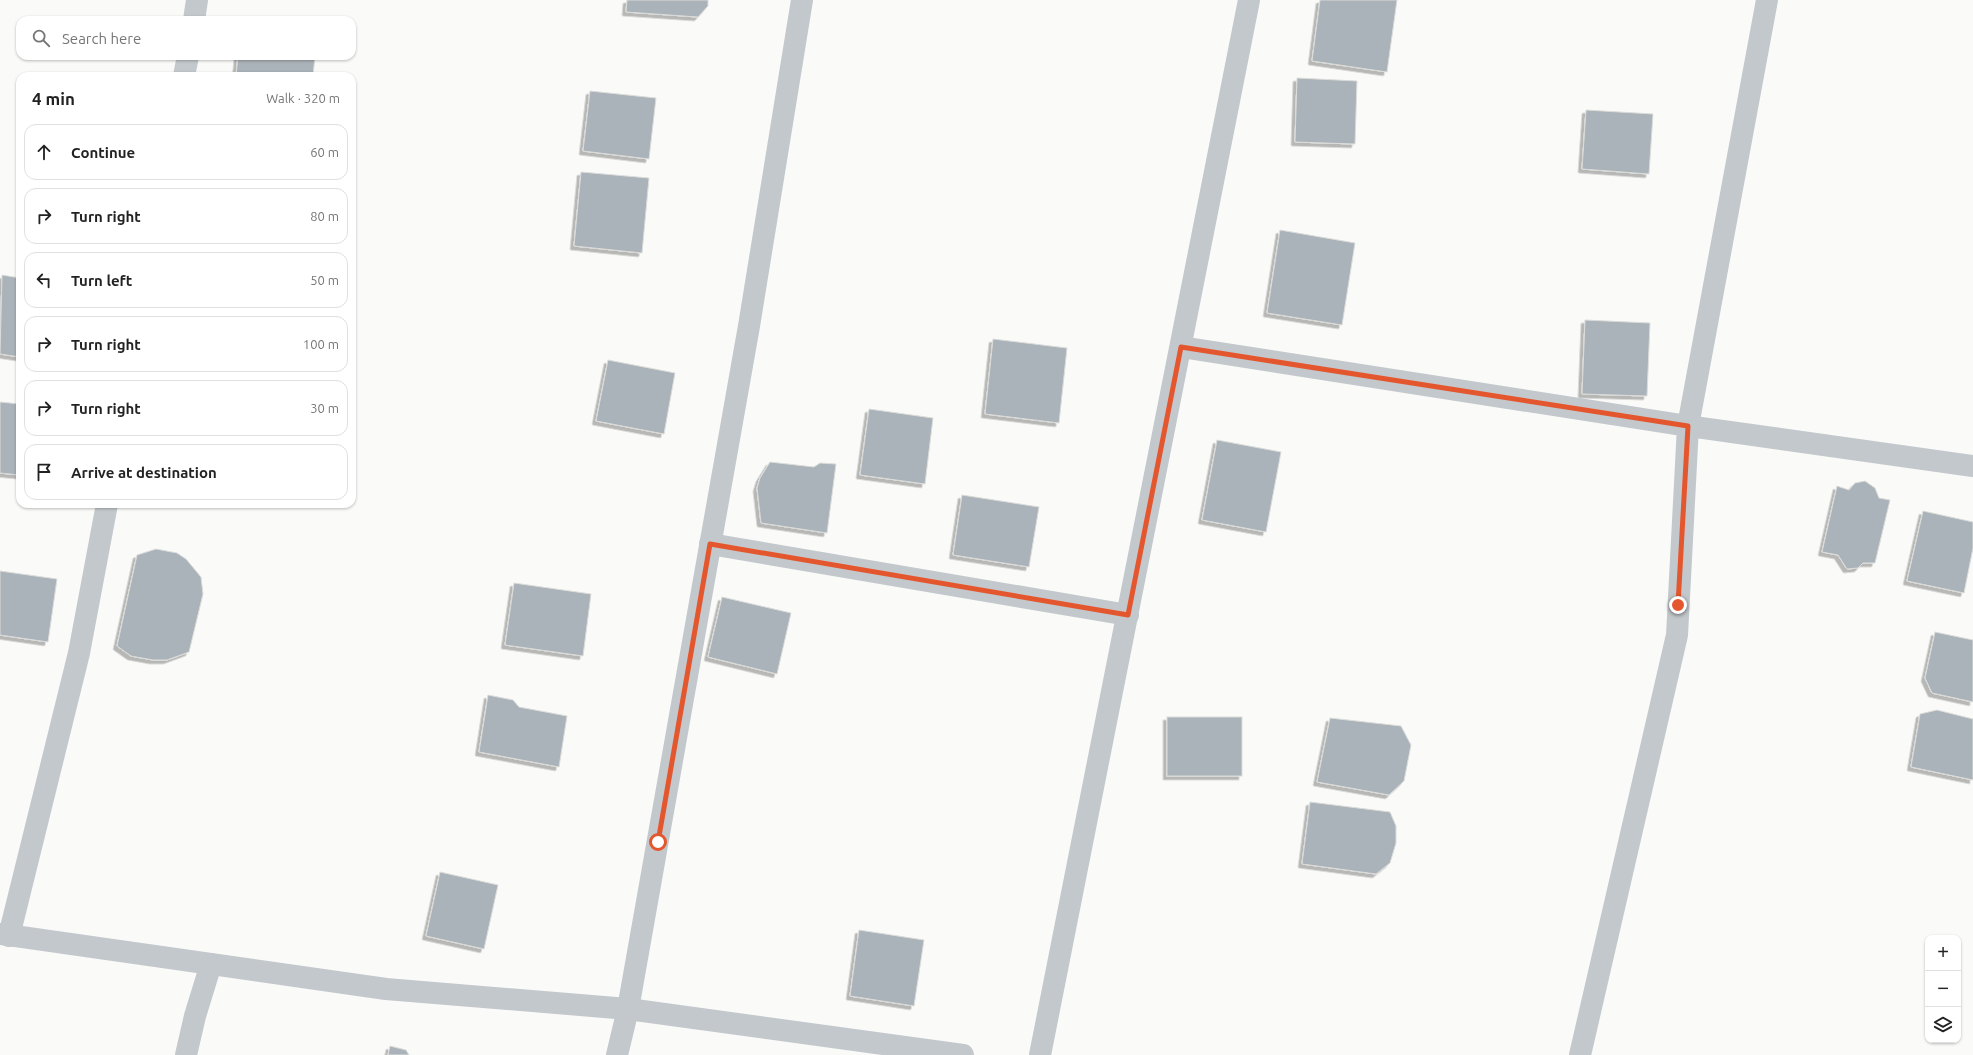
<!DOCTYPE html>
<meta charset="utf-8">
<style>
:root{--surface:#fff;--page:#f2f2f2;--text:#222;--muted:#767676;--line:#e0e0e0}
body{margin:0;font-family:Ubuntu,sans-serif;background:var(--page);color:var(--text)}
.controls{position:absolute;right:12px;bottom:12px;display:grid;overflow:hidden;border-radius:8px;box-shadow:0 1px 3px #0004}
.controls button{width:36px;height:36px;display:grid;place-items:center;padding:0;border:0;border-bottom:1px solid var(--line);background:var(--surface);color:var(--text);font:20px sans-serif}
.stop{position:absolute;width:12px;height:12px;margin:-9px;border:3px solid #e4572e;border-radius:50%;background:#fff}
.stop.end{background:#e4572e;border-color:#fff;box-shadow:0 1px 4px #0008}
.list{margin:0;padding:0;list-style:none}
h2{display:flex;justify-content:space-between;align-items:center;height:52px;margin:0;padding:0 16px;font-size:17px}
h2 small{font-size:13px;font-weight:400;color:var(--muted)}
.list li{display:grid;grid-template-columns:26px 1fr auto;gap:12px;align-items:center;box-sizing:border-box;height:56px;margin:0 8px 8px;padding:0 8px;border:1px solid var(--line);border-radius:12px}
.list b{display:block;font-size:15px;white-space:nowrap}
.list em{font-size:13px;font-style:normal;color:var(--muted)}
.icon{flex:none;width:22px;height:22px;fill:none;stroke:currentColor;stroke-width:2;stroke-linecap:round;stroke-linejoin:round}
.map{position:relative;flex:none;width:1973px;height:1055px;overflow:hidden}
.search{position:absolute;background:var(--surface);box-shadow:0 1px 3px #0004;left:16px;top:16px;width:340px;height:44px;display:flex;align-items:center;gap:10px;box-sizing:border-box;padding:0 14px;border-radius:12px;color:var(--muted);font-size:15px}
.panel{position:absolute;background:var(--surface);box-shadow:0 1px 3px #0004;left:16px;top:72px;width:340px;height:436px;border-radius:12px}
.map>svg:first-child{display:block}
.building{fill:#aab3b9;stroke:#dcdcda;filter:url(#shadow)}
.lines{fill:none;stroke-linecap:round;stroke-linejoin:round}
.minor{stroke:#c3c8cc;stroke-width:22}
.route{stroke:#e4572e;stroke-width:5}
</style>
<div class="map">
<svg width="1973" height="1055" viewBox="0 0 1973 1055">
<defs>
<filter id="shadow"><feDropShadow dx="-3.5" dy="3.5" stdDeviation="0" flood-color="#0004"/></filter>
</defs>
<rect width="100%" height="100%" fill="#fafaf8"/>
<g class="building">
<polygon points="627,0 708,0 708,6 698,17 626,12"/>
<polygon points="1320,0 1397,0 1387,72 1312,61"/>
<polygon points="238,56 315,56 313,76 236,76"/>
<polygon points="1297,78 1357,81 1355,144 1295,142"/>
<polygon points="590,91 656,98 649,159 583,151"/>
<polygon points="1586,110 1653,114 1649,174 1582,169"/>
<polygon points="581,172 649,178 642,253 574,246"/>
<polygon points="1280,230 1355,243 1342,325 1267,313"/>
<polygon points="2,275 20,278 20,357 0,354"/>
<polygon points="1585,320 1650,323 1647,396 1582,394"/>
<polygon points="993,339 1067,348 1059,423 985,414"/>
<polygon points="608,360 675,373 664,434 596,421"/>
<polygon points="0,402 20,404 20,475 0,473"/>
<polygon points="869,409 933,418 925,484 860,475"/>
<polygon points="1217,440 1281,452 1266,532 1202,520"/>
<polygon points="770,462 814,467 820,463 836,464 827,533 761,523 757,488 760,478"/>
<polygon points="1865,481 1875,488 1879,498 1890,500 1875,563 1863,563 1858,568 1847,569 1838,555 1822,552 1837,486 1849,490 1855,483"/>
<polygon points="962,495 1039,507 1029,567 953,555"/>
<polygon points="1923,511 1973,522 1973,548 1964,593 1907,581"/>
<polygon points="156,549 177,553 186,559 201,577 203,594 189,652 167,660 153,660 131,656 117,646 137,555"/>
<polygon points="0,571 57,579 48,642 0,635"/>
<polygon points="514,583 591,594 583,656 505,645"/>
<polygon points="722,597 791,613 777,674 708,657"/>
<polygon points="1935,632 1973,640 1973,702 1932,693 1925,678"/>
<polygon points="488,695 513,700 519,707 567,716 559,767 479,752"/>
<polygon points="1937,710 1973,719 1973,780 1911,767 1920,714"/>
<rect x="1167" y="717" width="75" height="59"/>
<polygon points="1330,718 1401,726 1411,745 1404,781 1389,795 1317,782"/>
<polygon points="1310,802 1390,812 1396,826 1396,843 1390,863 1376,874 1302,864"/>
<polygon points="440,872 498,885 484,949 426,936"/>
<polygon points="859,930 924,940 914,1006 850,996"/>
<polygon points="390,1046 406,1050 409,1055 388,1055"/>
</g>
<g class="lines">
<g class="minor">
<polyline points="194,20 197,0"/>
<polyline points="184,76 188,56"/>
<polyline points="1181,347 1688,426 1973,466"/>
<polyline points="710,544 1128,615"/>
<polyline points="0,934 386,989 628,1009 963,1055"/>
<polyline points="9,936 79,653 107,504"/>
<polyline points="186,1055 195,1016 211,964"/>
<polyline points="617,1055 628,1009 749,326 802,0"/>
<polyline points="1040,1055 1249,0"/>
<polyline points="1580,1055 1677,635 1688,426 1767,0"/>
</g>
</g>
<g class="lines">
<polyline class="route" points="658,842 710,544 1128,615 1181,347 1688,426 1678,605"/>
</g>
</svg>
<div class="controls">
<button>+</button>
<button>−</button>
<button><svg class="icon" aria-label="layers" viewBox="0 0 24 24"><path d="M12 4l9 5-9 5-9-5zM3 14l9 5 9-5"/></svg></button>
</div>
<div class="stop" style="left:658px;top:842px"></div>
<div class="stop end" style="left:1678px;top:605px"></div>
<div class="search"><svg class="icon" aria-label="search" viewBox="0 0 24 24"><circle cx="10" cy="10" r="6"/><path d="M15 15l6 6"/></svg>Search here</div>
<section class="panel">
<h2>4 min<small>Walk · 320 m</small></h2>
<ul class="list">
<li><svg class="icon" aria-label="ahead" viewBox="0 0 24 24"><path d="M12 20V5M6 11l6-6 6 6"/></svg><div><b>Continue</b></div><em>60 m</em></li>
<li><svg class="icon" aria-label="right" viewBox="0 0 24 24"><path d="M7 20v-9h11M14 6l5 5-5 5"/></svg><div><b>Turn right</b></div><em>80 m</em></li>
<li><svg class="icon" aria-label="left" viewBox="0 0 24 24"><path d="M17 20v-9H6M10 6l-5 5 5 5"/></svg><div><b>Turn left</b></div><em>50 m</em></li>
<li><svg class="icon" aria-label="right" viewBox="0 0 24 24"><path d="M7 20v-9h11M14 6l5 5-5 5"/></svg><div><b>Turn right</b></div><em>100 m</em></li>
<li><svg class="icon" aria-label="right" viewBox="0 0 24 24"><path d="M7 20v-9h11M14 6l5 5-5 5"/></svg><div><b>Turn right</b></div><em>30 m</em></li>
<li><svg class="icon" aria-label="arrive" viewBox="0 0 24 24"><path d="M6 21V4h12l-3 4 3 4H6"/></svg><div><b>Arrive at destination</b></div></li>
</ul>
</section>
</div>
